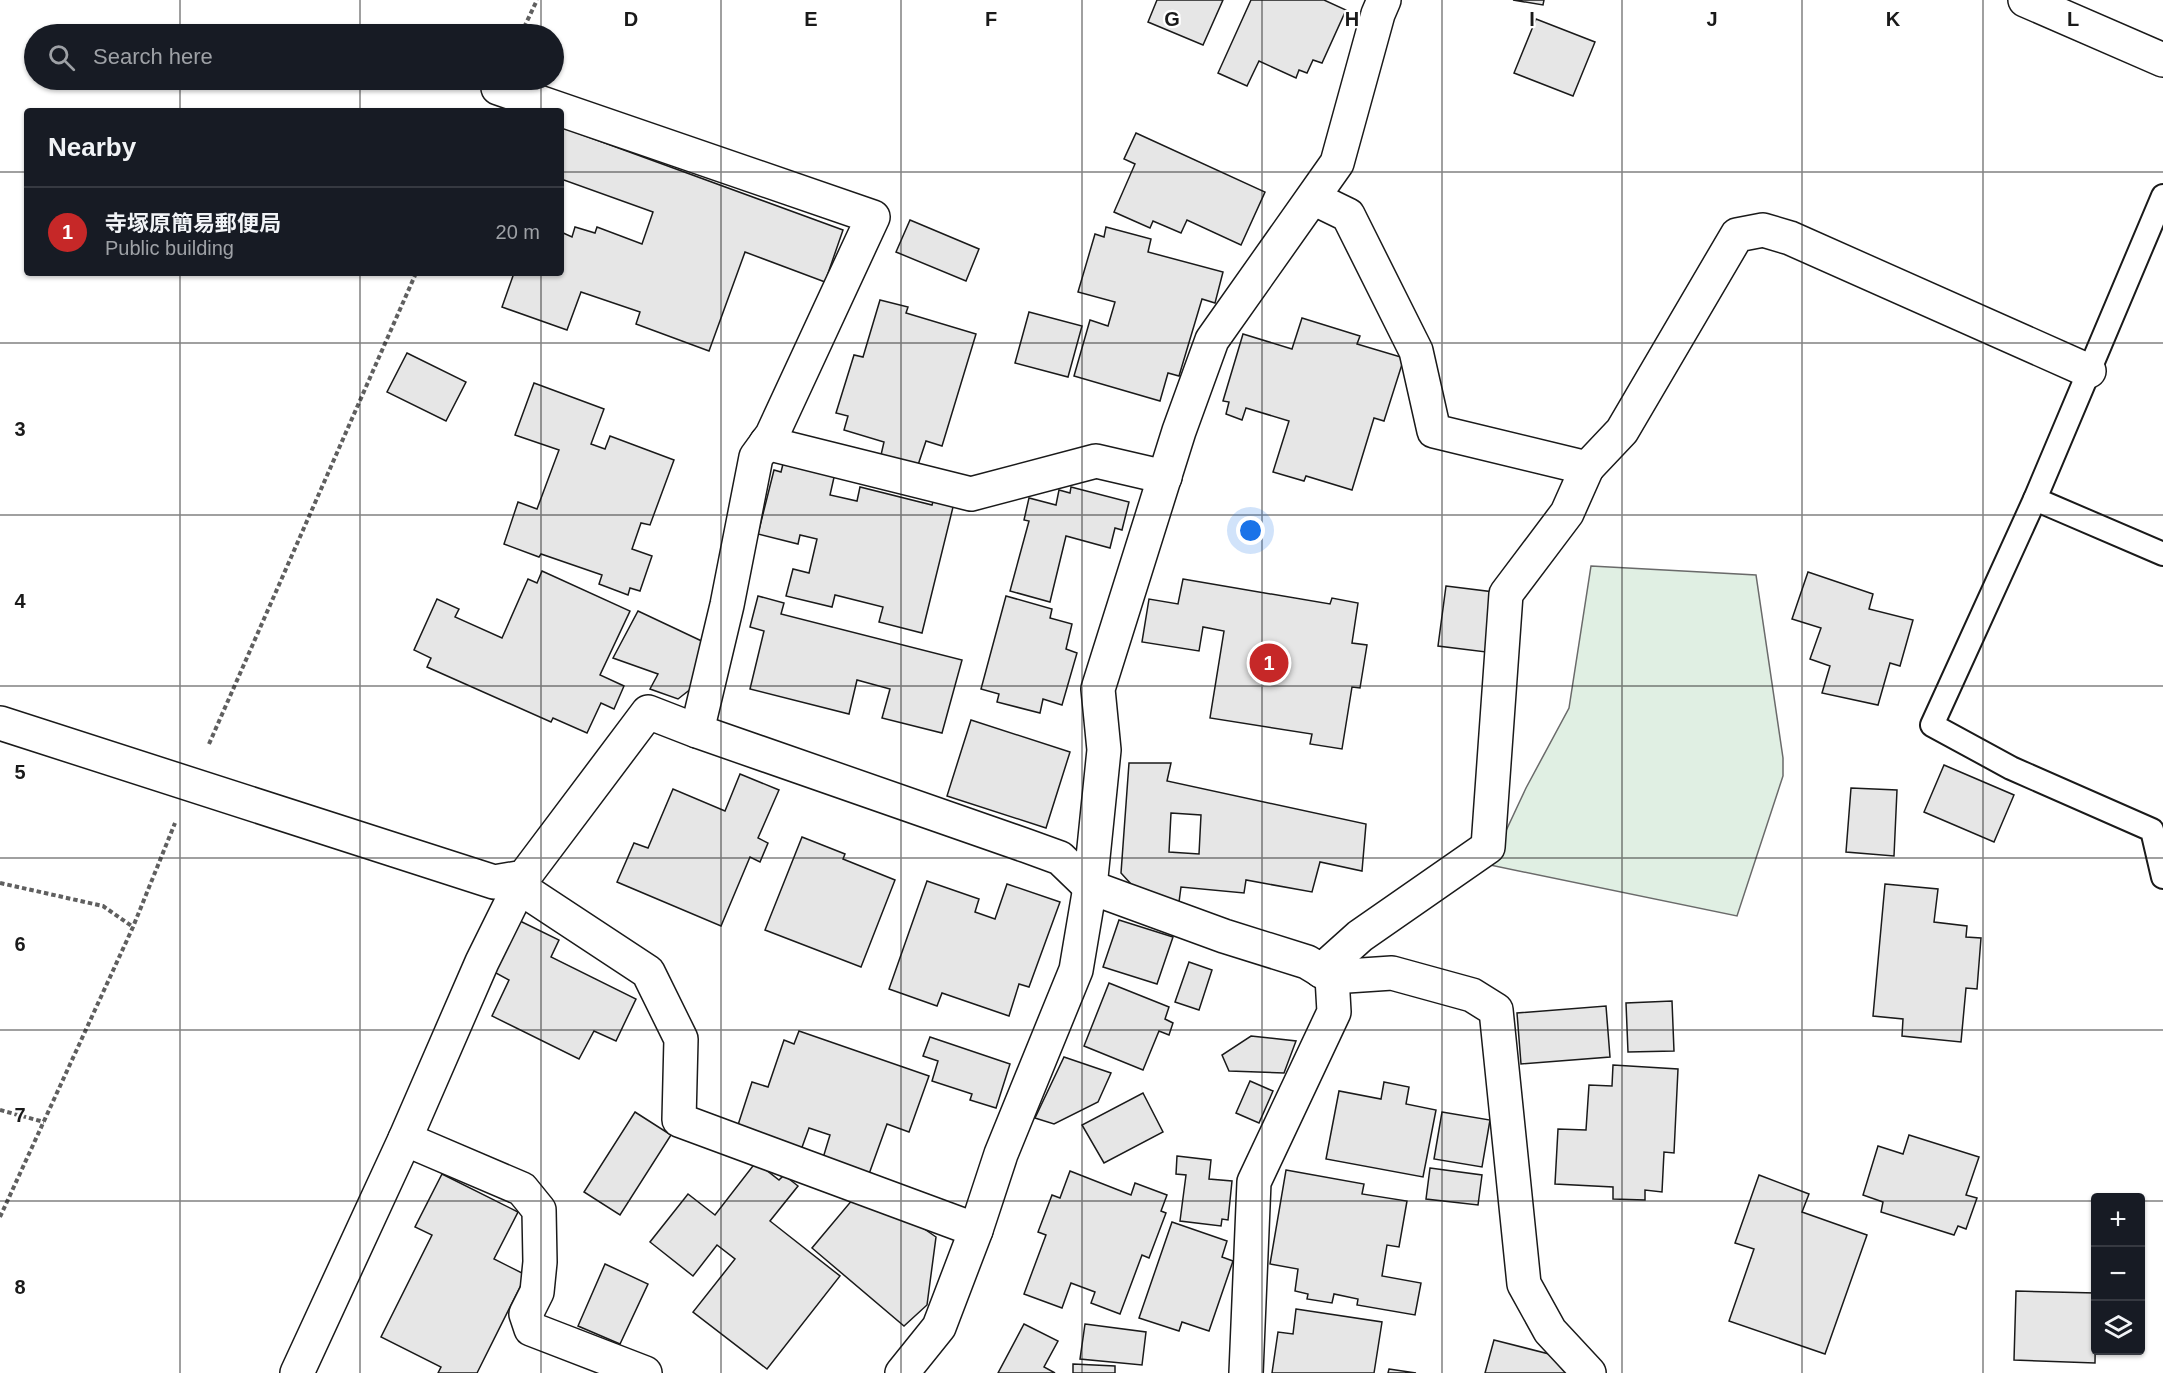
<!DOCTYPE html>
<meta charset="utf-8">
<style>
:root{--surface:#171b24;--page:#242831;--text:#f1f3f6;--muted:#9ea1a6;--line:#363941;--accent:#c62828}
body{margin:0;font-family:Helvetica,"Noto Sans JP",sans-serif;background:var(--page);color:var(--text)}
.controls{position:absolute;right:18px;bottom:18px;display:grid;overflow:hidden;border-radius:6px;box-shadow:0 2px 4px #0004}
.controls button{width:54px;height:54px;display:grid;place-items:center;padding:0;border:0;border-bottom:2px solid var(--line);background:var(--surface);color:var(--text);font:30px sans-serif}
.you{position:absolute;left:1251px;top:531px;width:21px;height:21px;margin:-15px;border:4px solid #fff;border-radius:50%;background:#1a73e8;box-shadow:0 0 0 9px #1a73e833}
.badge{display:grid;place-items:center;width:39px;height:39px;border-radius:50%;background:var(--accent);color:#fff;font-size:20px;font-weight:700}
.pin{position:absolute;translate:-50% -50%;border:3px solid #fff;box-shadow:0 2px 6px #0006}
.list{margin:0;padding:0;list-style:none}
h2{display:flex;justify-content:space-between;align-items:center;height:78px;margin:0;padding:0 24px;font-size:26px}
h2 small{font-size:20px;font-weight:400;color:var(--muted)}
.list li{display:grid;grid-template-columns:39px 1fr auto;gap:18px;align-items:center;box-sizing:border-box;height:90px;padding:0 24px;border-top:2px solid var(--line)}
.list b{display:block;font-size:22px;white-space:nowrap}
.list p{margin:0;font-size:20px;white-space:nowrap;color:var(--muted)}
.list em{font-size:20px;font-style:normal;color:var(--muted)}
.icon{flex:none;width:33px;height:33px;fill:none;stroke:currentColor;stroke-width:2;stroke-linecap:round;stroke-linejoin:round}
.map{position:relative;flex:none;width:2163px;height:1373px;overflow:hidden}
.search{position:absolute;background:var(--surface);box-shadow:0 2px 4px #0004;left:24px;top:24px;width:540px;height:66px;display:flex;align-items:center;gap:15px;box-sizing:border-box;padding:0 21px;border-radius:33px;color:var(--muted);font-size:22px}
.panel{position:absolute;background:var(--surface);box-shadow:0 2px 4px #0004;left:24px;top:108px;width:540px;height:168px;border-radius:6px}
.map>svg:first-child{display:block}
.green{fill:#e0efe3;stroke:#6a6a6a;stroke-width:1.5}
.building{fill:#e6e6e6;stroke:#1a1a1a;stroke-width:1.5;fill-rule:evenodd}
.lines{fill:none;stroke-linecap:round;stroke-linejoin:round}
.lane-casing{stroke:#1a1a1a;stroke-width:26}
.street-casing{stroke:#1a1a1a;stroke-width:36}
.path{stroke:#5f5f5f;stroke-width:4;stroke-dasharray:4.5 3;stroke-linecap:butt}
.lane{stroke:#fff;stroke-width:22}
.street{stroke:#fff;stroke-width:33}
.grid{fill:none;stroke:#1a1a1a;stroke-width:1.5;stroke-opacity:0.55}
.grid-label{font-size:20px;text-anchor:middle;font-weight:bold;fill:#1a1a1a;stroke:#fff;stroke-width:4.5;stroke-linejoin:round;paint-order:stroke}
</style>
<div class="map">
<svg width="2163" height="1373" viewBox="0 0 2163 1373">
<rect width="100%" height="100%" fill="#fff"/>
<polygon class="green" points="1591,566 1756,575 1783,758 1783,776 1737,916 1490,865 1526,788 1569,708"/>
<g class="building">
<polygon points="1157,0 1223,0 1203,45 1148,22"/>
<polygon points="1251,0 1324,0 1346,10 1322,63 1313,60 1307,73 1299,70 1296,78 1259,61 1247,86 1218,73"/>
<polygon points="1513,0 1544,0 1543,5"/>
<polygon points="1536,19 1595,42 1573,96 1514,73"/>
<polygon points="561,127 843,230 825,282 745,252 709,351 636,324 640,312 581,292 567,330 502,307 514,273 561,273 561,232 572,237 575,227 595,233 597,227 642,244 653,212 561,179"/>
<polygon points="1136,133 1265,192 1241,245 1187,220 1181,233 1153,221 1150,228 1114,212 1135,164 1124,159"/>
<polygon points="910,220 979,249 966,281 896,252"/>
<polygon points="1106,227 1151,239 1148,252 1223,272 1215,303 1202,299 1179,376 1168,373 1160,401 1074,376 1090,320 1108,326 1115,302 1078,292 1095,234 1104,237"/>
<polygon points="880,300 908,307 906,313 976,334 942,446 926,441 918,465 881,455 884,442 844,430 848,416 836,413 854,355 863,357"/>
<polygon points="1029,312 1082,326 1068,377 1015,363"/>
<polygon points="1302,318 1360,336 1357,344 1404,358 1384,421 1374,418 1352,490 1306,476 1304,481 1273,472 1289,421 1246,408 1242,420 1226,414 1229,402 1223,401 1243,334 1292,349"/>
<polygon points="407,353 466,382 446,421 387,392"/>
<polygon points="534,383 604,409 591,444 605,449 610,436 674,460 650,525 641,523 632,549 652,556 640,591 630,588 628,595 599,584 602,575 541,554 539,557 504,544 518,502 537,509 559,450 515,435"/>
<polygon points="784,460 835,473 830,495 857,501 860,487 932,505 934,498 954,503 922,633 879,622 883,607 835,595 832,607 786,596 793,569 809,573 817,539 800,535 798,544 758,534 774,470 781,472"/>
<polygon points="1071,487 1129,502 1122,530 1115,528 1110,548 1066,536 1050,602 1010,591 1029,521 1024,520 1029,498 1056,505 1059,490 1070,493"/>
<polygon points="542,571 630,611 600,675 624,686 614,709 601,703 587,733 553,718 551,722 427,667 431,658 414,650 437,599 459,609 455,617 502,638 528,579 537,583"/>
<polygon points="1808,572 1873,594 1869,609 1913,620 1900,666 1890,663 1878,705 1822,693 1830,666 1810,659 1821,628 1792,619"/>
<polygon points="1183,579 1330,604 1332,598 1358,603 1352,643 1367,645 1360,688 1352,687 1342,749 1310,744 1312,734 1210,718 1224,631 1203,627 1199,651 1142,642 1149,599 1178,604"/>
<polygon points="1446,586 1494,592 1486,652 1438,646"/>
<polygon points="758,596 784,603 781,614 962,660 942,733 882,718 890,689 857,680 849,714 750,689 764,631 750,627"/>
<polygon points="1006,596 1052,609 1050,618 1072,624 1066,649 1077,653 1062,705 1043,699 1040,713 997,702 999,694 981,689"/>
<polygon points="638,611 708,644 697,684 678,699 650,689 658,674 613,658"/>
<polygon points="971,720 1070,752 1046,828 947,796"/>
<path d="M1129,763h42l-4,18 199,43 -4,47 -42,-9 -8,30 -66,-12 -2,13 -63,-6 -2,15 -38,-7 -20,-22zM1171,813l30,2 -2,39 -30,-2z"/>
<polygon points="1944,765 2014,795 1994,842 1924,812"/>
<polygon points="740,774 779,790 758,838 768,843 760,862 750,857 721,926 617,882 634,843 648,848 673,789 725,811"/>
<polygon points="1851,788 1897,790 1894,856 1846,852"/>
<polygon points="802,837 845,854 843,859 895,880 861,967 765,930"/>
<polygon points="927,881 979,899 975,912 995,919 1007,884 1060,902 1029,987 1019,984 1009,1016 942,993 937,1006 889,989"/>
<polygon points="1885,884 1938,889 1934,922 1967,926 1966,937 1981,938 1977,989 1966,988 1961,1042 1902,1036 1903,1019 1873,1016"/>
<polygon points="1119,920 1173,937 1157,984 1103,967"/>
<polygon points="520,921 559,940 551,957 636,999 616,1041 594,1031 579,1059 492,1016 509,980 494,972"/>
<polygon points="1189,962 1212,970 1199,1010 1175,1002"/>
<polygon points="1109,983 1169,1007 1165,1019 1173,1023 1169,1035 1159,1031 1143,1070 1084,1046"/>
<polygon points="1672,1001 1674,1051 1628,1052 1626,1003"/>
<polygon points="1606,1006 1610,1057 1521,1064 1517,1013"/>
<polygon points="799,1031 929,1076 909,1132 887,1124 869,1174 823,1158 830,1135 809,1128 801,1150 737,1128 752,1082 768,1087 784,1040 794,1044"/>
<polygon points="1251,1036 1296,1041 1284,1073 1229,1071 1222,1055"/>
<polygon points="930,1037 1010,1064 996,1108 970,1100 972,1094 932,1081 938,1061 923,1056"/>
<polygon points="1064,1057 1111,1073 1098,1102 1054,1124 1035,1118"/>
<polygon points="1613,1065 1678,1069 1674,1153 1664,1152 1662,1192 1645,1190 1645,1200 1613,1199 1613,1187 1555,1184 1558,1129 1586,1130 1589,1085 1612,1086"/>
<polygon points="1250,1081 1273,1091 1259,1123 1236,1113"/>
<polygon points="1384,1082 1409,1087 1406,1104 1436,1110 1423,1177 1326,1159 1339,1091 1381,1099"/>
<polygon points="1143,1093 1163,1132 1104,1163 1082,1125"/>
<polygon points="635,1112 671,1135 620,1215 584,1192"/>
<polygon points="1442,1112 1490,1120 1482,1167 1434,1159"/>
<polygon points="1909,1135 1979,1157 1966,1195 1977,1198 1966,1229 1958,1226 1954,1235 1881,1212 1883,1202 1863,1195 1878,1146 1903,1154"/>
<polygon points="1177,1156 1211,1160 1209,1179 1232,1181 1228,1220 1222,1219 1221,1226 1180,1221 1186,1175 1176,1174"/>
<polygon points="756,1162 779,1180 784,1175 798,1186 770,1221 840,1276 767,1369 693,1312 735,1259 717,1245 693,1276 650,1242 688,1194 715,1215"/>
<polygon points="1430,1168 1482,1175 1478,1205 1426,1199"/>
<polygon points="1286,1170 1364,1184 1362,1194 1407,1201 1399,1247 1387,1245 1382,1276 1421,1283 1415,1315 1357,1305 1358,1299 1334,1294 1332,1303 1307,1299 1308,1294 1295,1291 1298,1269 1270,1264"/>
<polygon points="1070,1171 1131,1195 1135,1183 1167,1195 1161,1211 1166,1213 1149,1258 1142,1255 1120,1314 1091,1303 1095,1292 1071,1283 1062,1308 1024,1294 1046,1235 1038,1232 1052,1195 1060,1198"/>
<polygon points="442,1174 518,1212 494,1259 526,1275 477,1373 438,1373 441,1367 381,1337 432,1235 415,1227"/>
<polygon points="1759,1175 1809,1194 1802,1212 1867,1235 1825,1354 1729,1321 1754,1249 1735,1243"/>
<polygon points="853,1199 904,1215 936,1237 927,1305 904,1326 812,1248"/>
<polygon points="1172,1222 1227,1241 1222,1257 1233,1261 1209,1331 1182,1322 1179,1331 1139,1318"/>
<polygon points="605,1264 648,1284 620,1344 578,1326"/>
<polygon points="2016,1291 2096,1293 2095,1363 2014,1360"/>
<polygon points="1296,1309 1382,1322 1374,1373 1272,1373 1278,1332 1293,1334"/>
<polygon points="1024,1324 1058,1341 1044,1367 1055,1373 998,1373"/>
<polygon points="1085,1324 1146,1332 1142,1365 1080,1359"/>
<polygon points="1494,1340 1549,1354 1566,1373 1485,1373"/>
<polygon points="1073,1364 1115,1366 1115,1373 1073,1373"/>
<polygon points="1389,1369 1416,1373 1388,1373"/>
</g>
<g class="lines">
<defs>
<g id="lane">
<polyline points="2163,196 2035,499 2163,554"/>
<polyline points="2035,499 1932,725 2011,768 2152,830 2163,877"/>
</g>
<g id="street">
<polyline points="2025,0 2163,60"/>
<polyline points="498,88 873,217 772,435 756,457 727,605 697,731"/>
<polyline points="1313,198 1348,215 1416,351 1434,431 1587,468 1567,513 1506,594 1488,847 1360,936 1321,971"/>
<polyline points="766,443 971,494 1096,461 1165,477"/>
<polyline points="1587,468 1622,431 1737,235 1763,230 1790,238 2089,371"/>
<polyline points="0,723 494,882 524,877 648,712 697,731 1027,846 1060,858 1090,887 1224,936 1307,962 1332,977 1392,973 1472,995 1496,1010 1524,1284 1550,1331 1589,1373"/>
<polyline points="519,887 648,972 681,1039 679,1120 976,1230"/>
<polyline points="405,1139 522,1189 539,1210 540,1262 537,1292 526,1314 531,1329 645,1373"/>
<polyline points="297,1373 405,1139 482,962 524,877"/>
<polyline points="902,1373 939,1327 976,1230 1001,1154 1076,970 1090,887 1104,750 1098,689 1179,431 1212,340 1337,163 1378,14 1384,0"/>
<polyline points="1246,1373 1254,1182 1334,1012 1332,977"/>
</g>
</defs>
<use href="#lane" class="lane-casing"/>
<use href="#street" class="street-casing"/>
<g class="path">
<polyline points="521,34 537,0"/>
<polyline points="209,744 416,273"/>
<polyline points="0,883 103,906 133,927"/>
<polyline points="0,1110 44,1122"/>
<polyline points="0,1217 133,927 175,823"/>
</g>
<use href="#lane" class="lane"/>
<use href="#street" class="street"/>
</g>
<path class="grid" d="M180,0v34M360,0v34M541,0v34M721,0v1373M901,0v1373M1082,0v1373M1262,0v1373M1442,0v1373M1622,0v1373M1802,0v1373M1983,0v1373M180,80v31M360,80v31M541,80v31M0,172h27M561,172h1602M180,273v1100M360,273v1100M541,273v1100M0,343h2163M0,515h2163M0,686h2163M0,858h2163M0,1030h2163M0,1201h2096M2140,1201h23"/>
<g class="grid-label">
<text x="631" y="26">D</text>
<text x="811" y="26">E</text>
<text x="991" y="26">F</text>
<text x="1172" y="26">G</text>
<text x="1352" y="26">H</text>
<text x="1532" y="26">I</text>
<text x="1712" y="26">J</text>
<text x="1893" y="26">K</text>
<text x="2073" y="26">L</text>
<text x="20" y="436">3</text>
<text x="20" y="608">4</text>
<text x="20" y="779">5</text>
<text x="20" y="951">6</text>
<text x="20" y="1122">7</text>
<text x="20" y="1294">8</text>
</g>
</svg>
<div class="controls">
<button>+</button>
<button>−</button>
<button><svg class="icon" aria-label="layers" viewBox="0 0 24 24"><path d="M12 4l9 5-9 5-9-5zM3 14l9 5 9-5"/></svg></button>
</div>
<div class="you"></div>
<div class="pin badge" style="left:1269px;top:663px">1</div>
<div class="search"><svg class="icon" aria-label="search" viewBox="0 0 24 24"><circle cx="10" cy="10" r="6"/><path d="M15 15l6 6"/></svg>Search here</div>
<section class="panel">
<h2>Nearby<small></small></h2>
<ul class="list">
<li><span class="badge">1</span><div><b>寺塚原簡易郵便局</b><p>Public building</p></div><em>20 m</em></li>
</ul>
</section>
</div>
